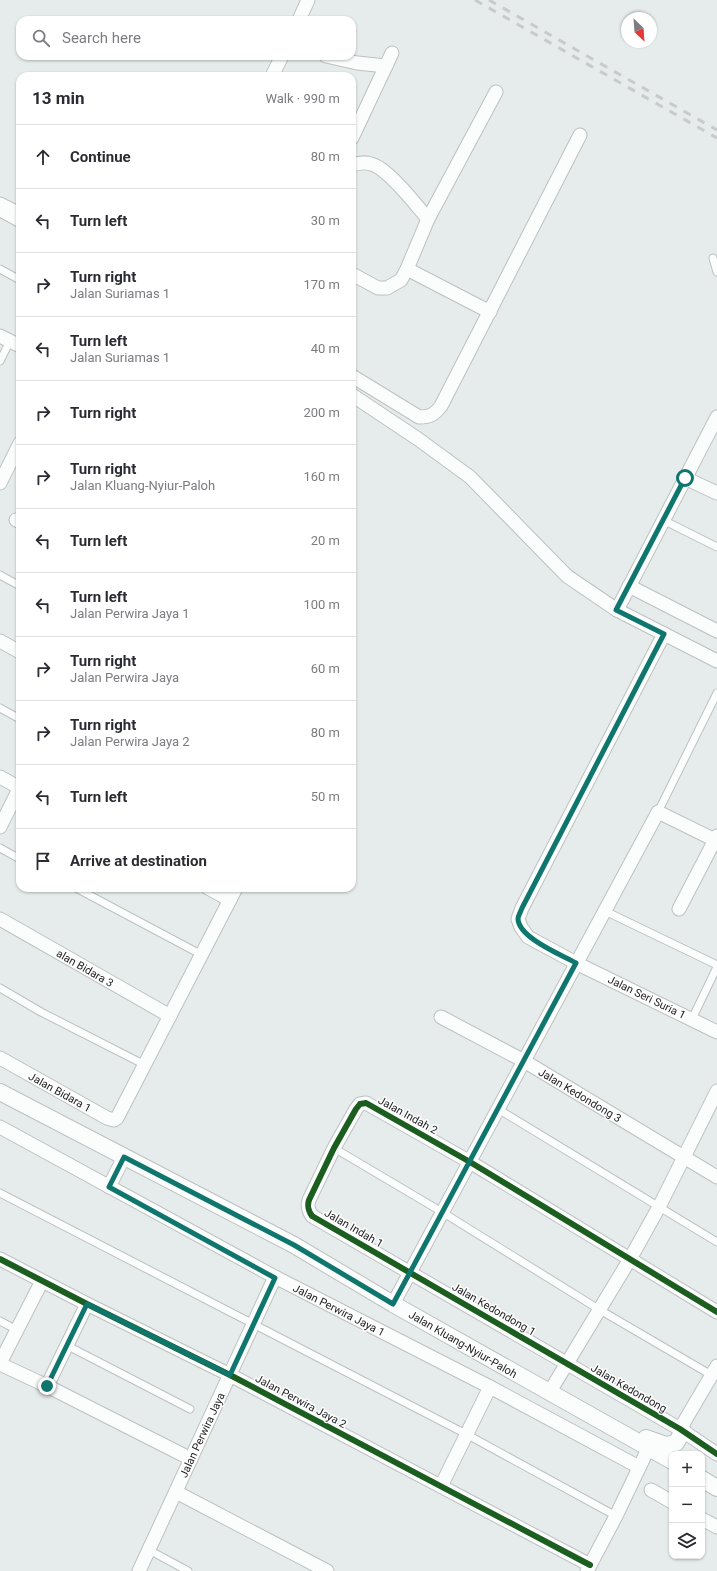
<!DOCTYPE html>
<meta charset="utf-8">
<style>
:root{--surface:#fff;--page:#f7f7f7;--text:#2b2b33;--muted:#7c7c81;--line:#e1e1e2}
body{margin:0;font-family:Roboto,sans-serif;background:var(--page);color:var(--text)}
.controls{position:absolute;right:12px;bottom:12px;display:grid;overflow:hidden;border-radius:8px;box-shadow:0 1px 3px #0004}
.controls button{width:36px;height:36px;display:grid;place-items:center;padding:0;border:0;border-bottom:1px solid var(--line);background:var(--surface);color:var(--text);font:20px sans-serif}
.compass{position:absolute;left:621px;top:12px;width:36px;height:36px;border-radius:50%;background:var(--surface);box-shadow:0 1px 3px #0004;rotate:155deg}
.stop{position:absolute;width:12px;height:12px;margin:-9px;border:3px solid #0f766e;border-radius:50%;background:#fff}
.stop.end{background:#0f766e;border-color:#fff;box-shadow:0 1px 4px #0008}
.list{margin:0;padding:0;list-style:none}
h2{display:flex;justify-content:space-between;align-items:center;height:52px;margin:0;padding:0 16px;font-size:17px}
h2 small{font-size:13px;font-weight:400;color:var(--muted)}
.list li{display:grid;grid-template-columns:26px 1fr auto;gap:12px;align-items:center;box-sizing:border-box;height:64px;padding:0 16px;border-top:1px solid var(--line)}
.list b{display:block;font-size:15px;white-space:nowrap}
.list p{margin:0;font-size:13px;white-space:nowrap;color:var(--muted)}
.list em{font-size:13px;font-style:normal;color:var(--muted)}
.icon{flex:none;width:22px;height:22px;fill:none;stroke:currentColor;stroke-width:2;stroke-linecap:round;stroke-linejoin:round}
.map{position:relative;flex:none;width:717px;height:1571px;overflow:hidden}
.search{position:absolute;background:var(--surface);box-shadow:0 1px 3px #0004;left:16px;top:16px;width:340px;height:44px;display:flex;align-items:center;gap:10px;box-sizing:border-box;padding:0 14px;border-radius:12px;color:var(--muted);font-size:15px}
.panel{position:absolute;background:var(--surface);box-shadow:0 1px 3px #0004;left:16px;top:72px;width:340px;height:820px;border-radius:12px}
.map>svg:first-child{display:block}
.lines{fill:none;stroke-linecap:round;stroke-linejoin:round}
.service-casing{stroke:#bec1c1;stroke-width:9}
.minor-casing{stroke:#bec1c1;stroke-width:15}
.tertiary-casing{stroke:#bec1c1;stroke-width:18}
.service{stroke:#fbfcfc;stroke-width:7}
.minor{stroke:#fbfcfc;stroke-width:13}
.tertiary{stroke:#fbfcfc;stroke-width:16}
.rail{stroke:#c9caca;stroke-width:3;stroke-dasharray:8 8;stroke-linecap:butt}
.cycleway-casing{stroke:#fff;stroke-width:8}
.cycleway{stroke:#1b5e20;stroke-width:6}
.route{stroke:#0f766e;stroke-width:5}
.labels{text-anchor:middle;stroke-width:3;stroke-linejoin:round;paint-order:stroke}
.street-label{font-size:11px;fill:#1d1d1d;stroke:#fff}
</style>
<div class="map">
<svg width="717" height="1571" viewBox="0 0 717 1571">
<rect width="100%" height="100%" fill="#e6eceb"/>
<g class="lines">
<defs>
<g id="service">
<polyline points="0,213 20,224"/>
<polyline points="713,258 717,272"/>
<polyline points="0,269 20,280"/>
<polyline points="0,361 10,341"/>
<polyline points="663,520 717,547"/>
<polyline points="0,575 20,586"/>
<polyline points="0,708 20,719"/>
<polyline points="658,812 717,693"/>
<polyline points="0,848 20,859"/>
<polyline points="76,888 202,955"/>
<polyline points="605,911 717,965"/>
<polyline points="0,988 41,1012 145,1065"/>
<polyline points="692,1019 717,967"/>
<polyline points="498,1109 717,1242"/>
<polyline points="334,1148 442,1212 600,1310 713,1376"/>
<polyline points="0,1193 466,1434 616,1516"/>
<polyline points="0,1321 17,1330"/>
<polyline points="66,1345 190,1409"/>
<polyline points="149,1550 188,1571"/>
</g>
<g id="minor">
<polyline points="299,20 308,0"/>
<polyline points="326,56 357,63 386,66"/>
<polyline points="272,76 282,56"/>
<polyline points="352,138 392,53"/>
<path d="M352,165c6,-2 13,-3 19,-1 17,4 45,41 57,55"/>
<polyline points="0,204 20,214"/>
<polyline points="407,269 490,312"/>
<polyline points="352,274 378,288 387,288 401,280 407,269 428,219 496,92"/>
<polyline points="0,336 20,346"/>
<path d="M352,376l67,41c11,0 15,-2 22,-11l139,-271"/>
<polyline points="352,395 418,439 470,477 567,576 617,610 717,661"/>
<polyline points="685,478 717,493"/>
<polyline points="0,483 20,443"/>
<polyline points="16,520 20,522"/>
<polyline points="629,586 717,631"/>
<polyline points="617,610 717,417"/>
<polyline points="664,634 522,908 518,919 521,927 528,937 576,963 717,1032"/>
<polyline points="0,641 20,652"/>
<polyline points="0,777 20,788"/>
<polyline points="0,827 20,787"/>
<polyline points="208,888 230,900"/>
<polyline points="679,909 717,836"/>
<polyline points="0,919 170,1016"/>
<polyline points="441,1017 524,1061 717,1177"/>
<polyline points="0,1058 107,1118 114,1120 117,1118 236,888"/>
<polyline points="0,1127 275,1277 490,1387 639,1467"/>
<polyline points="109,1187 124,1157"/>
<polyline points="0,1259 87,1304 230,1375 590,1565"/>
<polyline points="87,1304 47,1386 191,1459"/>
<polyline points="393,1304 658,812 717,841"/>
<path d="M717,1312l-247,-150 -104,-59 -6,1 -4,5 -22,39 -25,52c-2,6 -1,10 3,16l368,213 37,25"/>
<polyline points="0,1363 42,1281"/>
<polyline points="0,1364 47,1386"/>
<polyline points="549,1393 630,1259 659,1207 717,1091"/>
<polyline points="680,1429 717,1366"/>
<polyline points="441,1486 490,1387"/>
<polyline points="651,1490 672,1502"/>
<polyline points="176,1492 327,1571"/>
<polyline points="702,1519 717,1527"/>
<polyline points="139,1571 275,1277"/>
<polyline points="587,1571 616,1516 649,1447"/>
</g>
<g id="tertiary">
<polyline points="0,1092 294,1245 393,1304 672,1461"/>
<polyline points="646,1438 666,1445 676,1443 683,1431"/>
<polyline points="702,1479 717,1488"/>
</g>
</defs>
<use href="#service" class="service-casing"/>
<use href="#minor" class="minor-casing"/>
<use href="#tertiary" class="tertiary-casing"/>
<use href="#service" class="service"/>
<use href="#minor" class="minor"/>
<use href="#tertiary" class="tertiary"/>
<g class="rail">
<polyline points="475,0 717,138"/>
<polyline points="489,0 717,130"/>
</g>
<defs>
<g id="cycleway">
<polyline points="0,1259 87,1304 230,1375 590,1565"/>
<path d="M717,1312l-247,-150 -104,-59 -6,1 -4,5 -22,39 -25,52c-2,6 -1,10 3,16l368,213 37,25"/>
</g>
</defs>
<use href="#cycleway" class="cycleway-casing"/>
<use href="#cycleway" class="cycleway"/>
</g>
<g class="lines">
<path class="route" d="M47,1386l40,-82 143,71 45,-97 -166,-91 15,-30 170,88 99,59 183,-341c-14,-8 -57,-25 -58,-44 0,-3 3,-8 4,-11l142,-274 -48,-24 69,-132"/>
</g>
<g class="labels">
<g class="street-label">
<text transform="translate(85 968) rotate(30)" y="4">alan Bidara 3</text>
<text transform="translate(647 997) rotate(26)" y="4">Jalan Seri Suria 1</text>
<text transform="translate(60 1092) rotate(29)" y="4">Jalan Bidara 1</text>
<text transform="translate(580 1095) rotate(31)" y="4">Jalan Kedondong 3</text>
<text transform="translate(408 1115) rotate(29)" y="4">Jalan Indah 2</text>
<text transform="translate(354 1228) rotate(30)" y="4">Jalan Indah 1</text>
<text transform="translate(494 1309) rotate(30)" y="4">Jalan Kedondong 1</text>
<text transform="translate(339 1310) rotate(27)" y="4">Jalan Perwira Jaya 1</text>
<text transform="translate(463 1344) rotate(30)" y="4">Jalan Kluang-Nyiur-Paloh</text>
<text transform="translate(629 1388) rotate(30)" y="4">Jalan Kedondong</text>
<text transform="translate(301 1401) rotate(28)" y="4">Jalan Perwira Jaya 2</text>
<text transform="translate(202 1435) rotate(-65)" y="4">Jalan Perwira Jaya</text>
</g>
</g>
</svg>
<div class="controls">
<button>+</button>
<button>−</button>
<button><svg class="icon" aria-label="layers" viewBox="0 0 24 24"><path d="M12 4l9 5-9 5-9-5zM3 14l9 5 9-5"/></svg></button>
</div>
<svg class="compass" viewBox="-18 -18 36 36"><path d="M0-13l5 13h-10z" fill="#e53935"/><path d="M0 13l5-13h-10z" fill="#7c7c81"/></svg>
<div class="stop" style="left:685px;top:478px"></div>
<div class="stop end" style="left:47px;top:1386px"></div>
<div class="search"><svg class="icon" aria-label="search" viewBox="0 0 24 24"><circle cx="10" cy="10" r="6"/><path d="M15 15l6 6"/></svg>Search here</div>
<section class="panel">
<h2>13 min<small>Walk · 990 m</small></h2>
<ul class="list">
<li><svg class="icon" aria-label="ahead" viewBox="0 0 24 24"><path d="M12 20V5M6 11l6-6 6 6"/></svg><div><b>Continue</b></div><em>80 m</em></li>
<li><svg class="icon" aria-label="left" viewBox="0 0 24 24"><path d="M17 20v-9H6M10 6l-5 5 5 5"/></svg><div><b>Turn left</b></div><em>30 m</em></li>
<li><svg class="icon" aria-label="right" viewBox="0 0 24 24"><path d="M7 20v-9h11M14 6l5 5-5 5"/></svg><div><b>Turn right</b><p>Jalan Suriamas 1</p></div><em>170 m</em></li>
<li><svg class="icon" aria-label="left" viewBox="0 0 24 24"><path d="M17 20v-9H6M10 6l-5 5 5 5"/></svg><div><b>Turn left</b><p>Jalan Suriamas 1</p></div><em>40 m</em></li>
<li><svg class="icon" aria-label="right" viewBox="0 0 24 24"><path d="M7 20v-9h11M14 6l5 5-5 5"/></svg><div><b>Turn right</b></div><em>200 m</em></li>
<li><svg class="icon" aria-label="right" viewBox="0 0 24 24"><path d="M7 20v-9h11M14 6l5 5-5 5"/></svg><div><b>Turn right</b><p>Jalan Kluang-Nyiur-Paloh</p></div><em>160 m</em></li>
<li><svg class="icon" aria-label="left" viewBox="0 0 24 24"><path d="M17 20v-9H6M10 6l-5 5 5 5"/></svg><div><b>Turn left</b></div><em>20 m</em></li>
<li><svg class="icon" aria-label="left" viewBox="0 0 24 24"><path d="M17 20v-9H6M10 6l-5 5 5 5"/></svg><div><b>Turn left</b><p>Jalan Perwira Jaya 1</p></div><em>100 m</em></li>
<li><svg class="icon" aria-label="right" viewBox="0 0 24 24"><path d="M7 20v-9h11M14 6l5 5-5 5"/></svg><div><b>Turn right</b><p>Jalan Perwira Jaya</p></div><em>60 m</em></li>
<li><svg class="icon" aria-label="right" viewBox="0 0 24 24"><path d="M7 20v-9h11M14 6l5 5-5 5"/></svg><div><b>Turn right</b><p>Jalan Perwira Jaya 2</p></div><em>80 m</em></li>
<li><svg class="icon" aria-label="left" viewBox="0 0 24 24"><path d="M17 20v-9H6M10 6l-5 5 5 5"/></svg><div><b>Turn left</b></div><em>50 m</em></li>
<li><svg class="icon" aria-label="arrive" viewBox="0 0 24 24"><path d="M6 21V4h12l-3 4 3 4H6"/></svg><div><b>Arrive at destination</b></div></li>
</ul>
</section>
</div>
